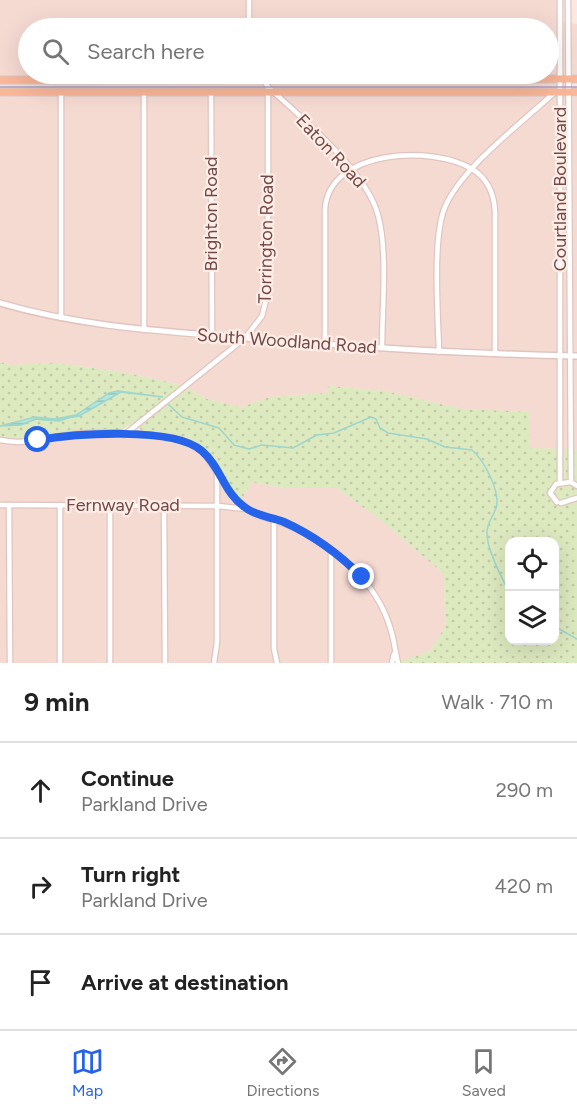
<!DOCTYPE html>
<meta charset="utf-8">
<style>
:root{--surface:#fff;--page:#f6f6f6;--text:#222;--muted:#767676;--line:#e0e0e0;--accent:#2563eb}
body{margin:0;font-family:Figtree,sans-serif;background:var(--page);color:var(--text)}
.controls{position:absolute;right:18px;bottom:18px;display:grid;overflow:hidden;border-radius:12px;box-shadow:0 6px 24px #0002}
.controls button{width:54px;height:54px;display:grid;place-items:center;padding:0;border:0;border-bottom:2px solid var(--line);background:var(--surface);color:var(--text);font:30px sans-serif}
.stop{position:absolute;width:18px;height:18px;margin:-14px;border:4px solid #2563eb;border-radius:50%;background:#fff}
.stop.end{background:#2563eb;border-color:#fff;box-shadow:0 2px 6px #0008}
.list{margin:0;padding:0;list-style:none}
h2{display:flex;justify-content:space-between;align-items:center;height:78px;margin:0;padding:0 24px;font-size:26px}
h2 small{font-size:20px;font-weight:400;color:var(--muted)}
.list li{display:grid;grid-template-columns:39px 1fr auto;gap:18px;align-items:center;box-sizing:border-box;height:96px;padding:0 24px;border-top:2px solid var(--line)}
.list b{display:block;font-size:22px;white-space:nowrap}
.list p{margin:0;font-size:20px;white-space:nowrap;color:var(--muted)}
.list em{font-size:20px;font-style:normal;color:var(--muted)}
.icon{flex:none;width:33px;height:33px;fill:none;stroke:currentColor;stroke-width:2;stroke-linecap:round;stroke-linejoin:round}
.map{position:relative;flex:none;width:577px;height:663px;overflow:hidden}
.search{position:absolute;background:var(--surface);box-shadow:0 6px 24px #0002;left:18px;right:18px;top:18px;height:66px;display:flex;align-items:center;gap:15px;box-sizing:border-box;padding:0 21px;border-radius:33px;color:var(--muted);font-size:22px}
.sheet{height:366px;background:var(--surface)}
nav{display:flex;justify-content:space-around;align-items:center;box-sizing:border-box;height:84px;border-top:2px solid var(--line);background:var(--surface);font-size:16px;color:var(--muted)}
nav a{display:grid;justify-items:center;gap:3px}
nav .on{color:var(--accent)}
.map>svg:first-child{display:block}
.residential{fill:#f5dad2;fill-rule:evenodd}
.grass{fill:url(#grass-dots);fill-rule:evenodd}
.water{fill:url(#water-rules);stroke:#9cd6cc;stroke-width:1.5}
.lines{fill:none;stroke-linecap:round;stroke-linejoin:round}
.stream{stroke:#9cd6cc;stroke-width:1.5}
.minor-casing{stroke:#e1c4bf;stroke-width:7}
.tertiary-casing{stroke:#e1c4bf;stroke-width:8}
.primary-casing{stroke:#d5c8c8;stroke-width:9}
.minor{stroke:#fff;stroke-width:4.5}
.tertiary{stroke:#fff;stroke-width:5}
.primary{stroke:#fab698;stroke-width:7}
.tram{stroke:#a8a0c4;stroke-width:1.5}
.route{stroke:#2563eb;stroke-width:8}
.labels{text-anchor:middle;stroke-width:4.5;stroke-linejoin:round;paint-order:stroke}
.street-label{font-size:18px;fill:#724948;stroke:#ffede6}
</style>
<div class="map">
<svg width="577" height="663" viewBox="0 0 577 663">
<defs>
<pattern id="grass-dots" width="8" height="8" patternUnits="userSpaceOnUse" patternTransform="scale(1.5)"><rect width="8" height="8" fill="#dde9bf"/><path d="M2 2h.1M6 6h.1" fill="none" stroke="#c1c9a6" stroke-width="1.8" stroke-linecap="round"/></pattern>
<pattern id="water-rules" width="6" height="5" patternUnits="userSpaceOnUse" patternTransform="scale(1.5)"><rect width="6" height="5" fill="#b5e5dc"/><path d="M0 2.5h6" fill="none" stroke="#98bcb4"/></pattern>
</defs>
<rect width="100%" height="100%" fill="#fce8e0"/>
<g class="residential">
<path d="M0,0h560v21l17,3v55h-9l1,370 -39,-1 -1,-36 -66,-3 -78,-18 -57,-5 -1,7 -58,4 -27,10 -35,-8 -26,-14 -54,-12 -70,-10 -48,2 -9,-3zM28,28h520v46h-520z"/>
<polygon points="572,97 577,97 577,449 574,449"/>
<polygon points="80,433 180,439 201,450 239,502 252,482 284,488 336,488 378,518 444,574 445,627 430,651 401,661 401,663 0,663 0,440 12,442"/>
</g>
<path class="grass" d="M0,362l9,3 48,-2 70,10 54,12 26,14 35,8 27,-10 58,-4 1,-7 57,5 78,18 67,3v36l47,1v214h-176l-1,-2 30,-10 15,-24 -1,-53 -66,-56 -42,-30h-52l-32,-6 -11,18c-12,-10 -17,-23 -24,-36 -16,-26 -45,-29 -72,-31l-6,-5 -10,-3 -10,7 -38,-1 -51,9h-18l-12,-3zM510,542h44v98h-44z"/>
<polygon class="water" points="118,391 163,397 121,392 79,416 55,420 36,419 21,425 0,426 35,417 55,419 76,415 109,393"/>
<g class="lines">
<g class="stream">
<path d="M168,404l14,13 37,11 15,17 15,4 13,-4 31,3 24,-13 17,-2 37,-16 5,2 4,9 8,5 39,6 18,8 27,3c12,10 29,42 24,58 -3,9 -10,16 -9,26 0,16 15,44 23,60"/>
<polyline points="34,419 59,421 68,418"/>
<polyline points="554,626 577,639"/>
</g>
<defs>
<g id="minor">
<polyline points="249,0 249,28"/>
<polyline points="568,0 571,482"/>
<path d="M260,74l8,13c33,30 99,85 110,128 10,36 4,94 4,133"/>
<polyline points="61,92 61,318"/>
<polyline points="144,92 144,330"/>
<polyline points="211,92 212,335"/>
<path d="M325,344v-135c4,-60 108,-64 147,-40 15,9 22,25 23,42v143"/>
<path d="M439,352c-1,-36 -7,-115 6,-145 17,-40 78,-85 110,-115"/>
<polyline points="124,435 245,338 262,316 268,292 268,87"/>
<path d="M0,440c26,6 51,-4 76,-6 29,-3 63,-1 92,3 48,5 45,46 77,71 13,10 35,12 50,20 42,20 81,54 95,99 4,12 5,24 8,36"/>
<polyline points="560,482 560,0"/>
<polyline points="557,502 550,493 556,484 571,482 577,486"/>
<polyline points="561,503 577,498"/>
<polyline points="0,505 218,506 246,509"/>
<polyline points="9,505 10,663"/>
<polyline points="60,505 60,663"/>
<polyline points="164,505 165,663"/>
<polyline points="274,518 274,649 277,663"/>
<polyline points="331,551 331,663"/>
<polyline points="110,663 110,505"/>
<polyline points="214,663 217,642 217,473"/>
<polyline points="392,663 394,654"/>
</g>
<path id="tertiary" d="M0,303c81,24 163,28 246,35 111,9 220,16 331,18"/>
<g id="primary">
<polyline points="0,80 577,79"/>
<polyline points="0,92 577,92"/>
</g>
</defs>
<use href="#minor" class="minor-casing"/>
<use href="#tertiary" class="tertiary-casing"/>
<use href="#primary" class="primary-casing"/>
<use href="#minor" class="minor"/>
<use href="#tertiary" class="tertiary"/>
<use href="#primary" class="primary"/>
<polyline class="tram" points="0,87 577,87"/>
</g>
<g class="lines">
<path class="route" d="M38,440c36,-6 136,-14 164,11 19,16 22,43 44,57 10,8 26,9 38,14 29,13 56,33 78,55"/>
</g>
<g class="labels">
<g class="street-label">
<text transform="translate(331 151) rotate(47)" y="6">Eaton Road</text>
<text transform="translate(560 189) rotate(-90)" y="6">Courtland Boulevard</text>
<text transform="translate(211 214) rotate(-90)" y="6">Brighton Road</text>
<text transform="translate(266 239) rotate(-89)" y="6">Torrington Road</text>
<text transform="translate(287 341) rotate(4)" y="6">South Woodland Road</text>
<text x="123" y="511">Fernway Road</text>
</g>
</g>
</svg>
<div class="controls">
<button><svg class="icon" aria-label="locate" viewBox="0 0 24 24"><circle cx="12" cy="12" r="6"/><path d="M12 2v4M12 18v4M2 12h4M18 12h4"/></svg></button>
<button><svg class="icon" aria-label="layers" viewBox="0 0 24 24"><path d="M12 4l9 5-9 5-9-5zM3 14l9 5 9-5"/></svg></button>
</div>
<div class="stop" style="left:38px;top:440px"></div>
<div class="stop end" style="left:362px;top:577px"></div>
<div class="search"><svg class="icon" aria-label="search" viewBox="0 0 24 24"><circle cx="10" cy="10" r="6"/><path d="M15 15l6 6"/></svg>Search here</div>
</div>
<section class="sheet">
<h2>9 min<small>Walk · 710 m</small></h2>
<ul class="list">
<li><svg class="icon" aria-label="ahead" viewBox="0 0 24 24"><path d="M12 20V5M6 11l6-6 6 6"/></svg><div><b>Continue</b><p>Parkland Drive</p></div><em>290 m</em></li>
<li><svg class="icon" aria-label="right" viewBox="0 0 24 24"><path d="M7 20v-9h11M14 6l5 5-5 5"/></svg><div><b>Turn right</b><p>Parkland Drive</p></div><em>420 m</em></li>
<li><svg class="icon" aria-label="arrive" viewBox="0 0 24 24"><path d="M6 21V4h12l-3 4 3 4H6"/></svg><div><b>Arrive at destination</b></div></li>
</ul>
</section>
<nav>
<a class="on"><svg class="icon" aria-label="map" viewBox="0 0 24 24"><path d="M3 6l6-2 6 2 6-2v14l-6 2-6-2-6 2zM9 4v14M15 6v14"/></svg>Map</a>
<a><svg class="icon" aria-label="directions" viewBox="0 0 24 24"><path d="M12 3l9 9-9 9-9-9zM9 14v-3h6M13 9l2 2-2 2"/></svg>Directions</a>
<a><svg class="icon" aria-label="saved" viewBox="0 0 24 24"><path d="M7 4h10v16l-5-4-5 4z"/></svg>Saved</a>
</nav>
